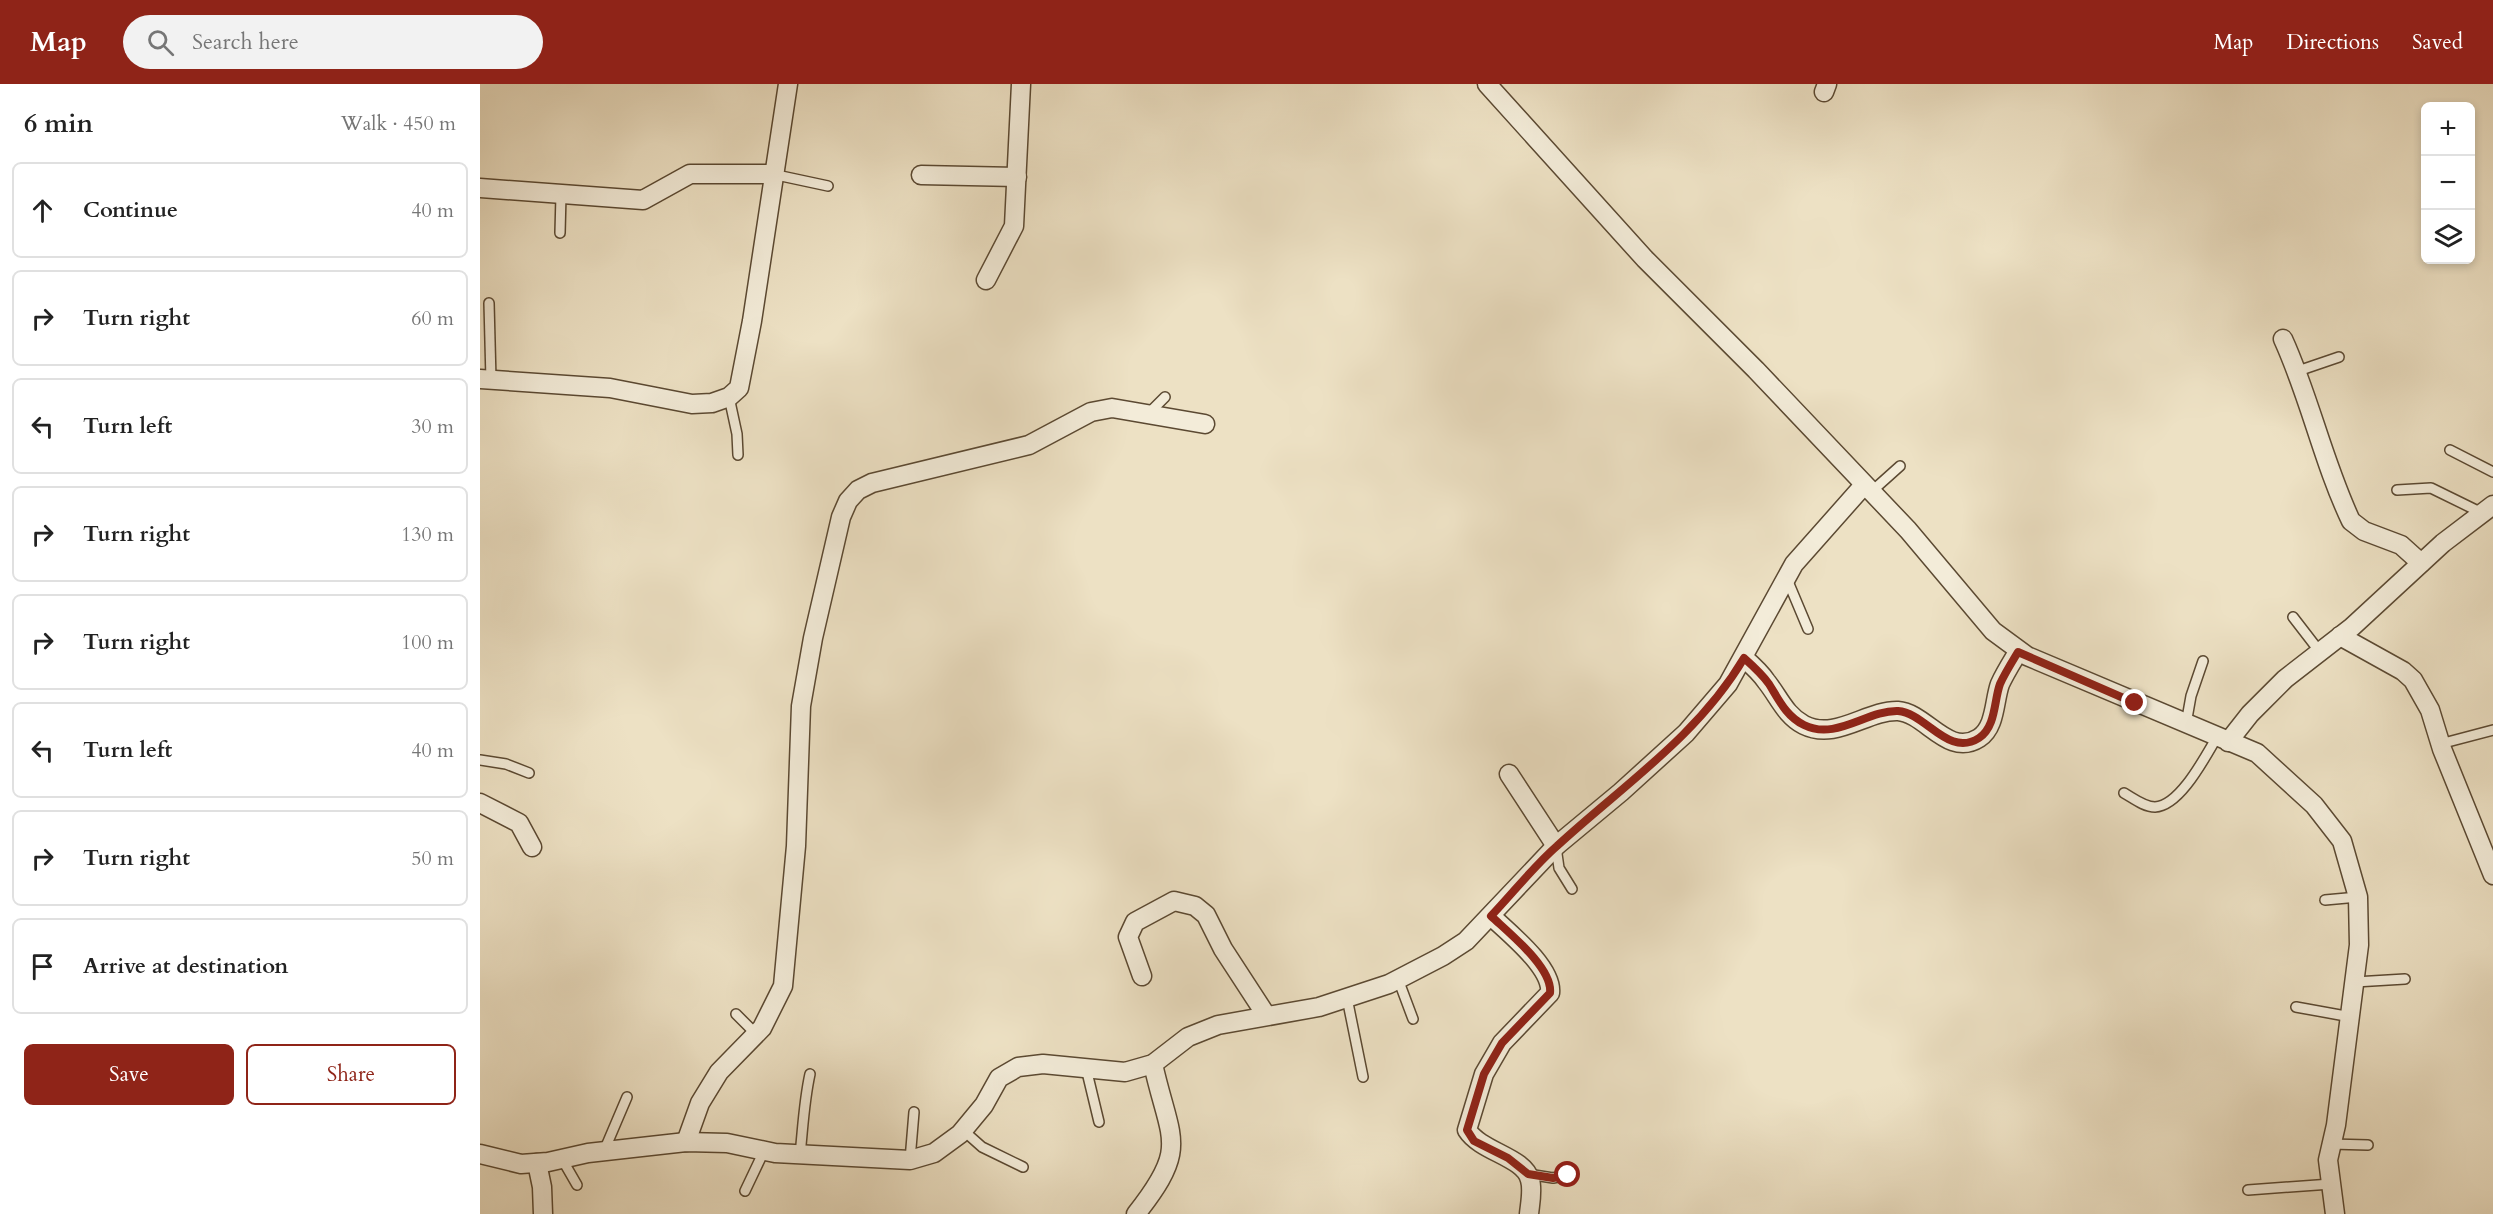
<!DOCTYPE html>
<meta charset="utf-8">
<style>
:root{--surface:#fff;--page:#f2f2f2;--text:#222;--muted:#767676;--line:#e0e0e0;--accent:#8f2418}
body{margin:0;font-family:Cardo,serif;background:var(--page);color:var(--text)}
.controls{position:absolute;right:18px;top:18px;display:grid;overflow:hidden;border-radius:9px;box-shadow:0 3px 9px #0003}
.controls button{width:54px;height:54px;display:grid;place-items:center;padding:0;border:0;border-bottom:2px solid var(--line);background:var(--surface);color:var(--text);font:30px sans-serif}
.stop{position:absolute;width:18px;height:18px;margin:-14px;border:4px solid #8f2418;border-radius:50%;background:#fff}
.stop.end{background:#8f2418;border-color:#fff;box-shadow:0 2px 6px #0008}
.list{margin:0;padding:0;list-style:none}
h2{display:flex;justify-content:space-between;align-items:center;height:78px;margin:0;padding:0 24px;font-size:26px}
h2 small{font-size:20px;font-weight:400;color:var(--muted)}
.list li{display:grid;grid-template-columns:39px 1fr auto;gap:18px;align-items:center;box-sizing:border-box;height:96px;margin:0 12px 12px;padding:0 12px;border:2px solid var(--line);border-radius:9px}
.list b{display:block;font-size:22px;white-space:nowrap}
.list em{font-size:20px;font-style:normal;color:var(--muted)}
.actions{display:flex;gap:12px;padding:18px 24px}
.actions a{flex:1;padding:14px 0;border:2px solid var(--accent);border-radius:9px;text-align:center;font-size:21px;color:var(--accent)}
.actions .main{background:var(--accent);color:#fff}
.icon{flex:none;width:33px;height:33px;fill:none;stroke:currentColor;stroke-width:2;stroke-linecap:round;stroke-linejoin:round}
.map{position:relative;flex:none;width:2013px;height:1130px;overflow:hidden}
header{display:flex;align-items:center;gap:36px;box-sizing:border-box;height:84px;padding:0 30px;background:var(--accent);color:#fff}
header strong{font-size:28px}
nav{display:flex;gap:33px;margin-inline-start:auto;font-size:21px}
.search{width:420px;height:54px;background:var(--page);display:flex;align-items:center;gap:15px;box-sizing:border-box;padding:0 21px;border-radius:33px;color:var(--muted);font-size:22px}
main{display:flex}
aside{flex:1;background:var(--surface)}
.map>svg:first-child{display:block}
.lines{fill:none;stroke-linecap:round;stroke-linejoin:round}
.lane-casing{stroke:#5b4932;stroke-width:12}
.street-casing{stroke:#5b4932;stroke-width:21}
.lane{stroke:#f3ecd9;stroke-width:9}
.street{stroke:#f3ecd9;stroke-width:18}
.route{stroke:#8f2418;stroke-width:8}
</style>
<header>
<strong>Map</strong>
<div class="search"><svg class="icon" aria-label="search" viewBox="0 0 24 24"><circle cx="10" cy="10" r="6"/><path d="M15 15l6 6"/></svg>Search here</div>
<nav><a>Map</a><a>Directions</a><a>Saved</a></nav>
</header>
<main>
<aside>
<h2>6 min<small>Walk · 450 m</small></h2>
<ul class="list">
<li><svg class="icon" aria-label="ahead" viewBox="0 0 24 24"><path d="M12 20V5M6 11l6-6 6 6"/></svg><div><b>Continue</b></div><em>40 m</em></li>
<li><svg class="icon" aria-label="right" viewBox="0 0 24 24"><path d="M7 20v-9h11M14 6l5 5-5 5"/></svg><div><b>Turn right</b></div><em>60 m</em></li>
<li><svg class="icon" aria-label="left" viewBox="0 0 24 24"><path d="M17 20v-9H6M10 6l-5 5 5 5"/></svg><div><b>Turn left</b></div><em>30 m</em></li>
<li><svg class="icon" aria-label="right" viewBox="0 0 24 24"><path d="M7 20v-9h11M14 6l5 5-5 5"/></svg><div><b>Turn right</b></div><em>130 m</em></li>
<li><svg class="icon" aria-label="right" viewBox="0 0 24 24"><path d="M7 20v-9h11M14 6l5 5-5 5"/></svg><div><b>Turn right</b></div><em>100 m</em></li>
<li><svg class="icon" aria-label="left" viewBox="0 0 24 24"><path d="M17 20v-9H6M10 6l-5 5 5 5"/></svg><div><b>Turn left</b></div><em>40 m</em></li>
<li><svg class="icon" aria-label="right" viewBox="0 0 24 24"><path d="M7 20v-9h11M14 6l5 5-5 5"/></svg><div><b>Turn right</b></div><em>50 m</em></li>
<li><svg class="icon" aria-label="arrive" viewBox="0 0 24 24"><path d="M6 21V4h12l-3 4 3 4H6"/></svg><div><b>Arrive at destination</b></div></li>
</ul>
<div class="actions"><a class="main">Save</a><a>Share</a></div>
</aside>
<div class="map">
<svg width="2013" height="1130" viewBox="0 0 2013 1130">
<rect width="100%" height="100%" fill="#ede1c4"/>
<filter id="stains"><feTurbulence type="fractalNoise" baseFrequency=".00333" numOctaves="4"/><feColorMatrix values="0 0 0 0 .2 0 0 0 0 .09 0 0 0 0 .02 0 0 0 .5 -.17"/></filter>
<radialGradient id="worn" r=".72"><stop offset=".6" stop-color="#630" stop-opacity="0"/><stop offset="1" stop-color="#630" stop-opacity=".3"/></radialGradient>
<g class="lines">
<defs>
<g id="lane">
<polyline points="292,90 348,102"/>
<polyline points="80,149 81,111"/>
<polyline points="9,219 11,296"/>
<polyline points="1818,287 1859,273"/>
<polyline points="249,313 257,350 258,371"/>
<polyline points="668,330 685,313"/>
<polyline points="1970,366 2013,388"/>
<polyline points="1917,406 1951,404 2002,429"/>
<polyline points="1391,408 1420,382"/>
<polyline points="1307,495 1328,545"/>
<polyline points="1813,533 1840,568"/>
<polyline points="1706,640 1711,612 1723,577"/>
<polyline points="1960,660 2013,646"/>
<polyline points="0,676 26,680 49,689"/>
<path d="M1644,709c9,5 20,14 31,14 25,-1 50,-50 62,-70"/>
<polyline points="1076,763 1079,784 1092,805"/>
<polyline points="1845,816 1878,813"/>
<polyline points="918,895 933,935"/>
<polyline points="1875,898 1925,895"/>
<polyline points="867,914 883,993"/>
<polyline points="1816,923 1871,933"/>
<polyline points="256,930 276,950"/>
<polyline points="606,984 619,1038"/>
<polyline points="484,1047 502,1063 543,1083"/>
<polyline points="1851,1060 1888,1061"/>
<polyline points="124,1067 147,1013"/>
<path d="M320,1071c3,-28 4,-54 10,-81"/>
<polyline points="82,1075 97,1101"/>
<polyline points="430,1076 434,1028"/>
<polyline points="1048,1090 1073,1094 1088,1091"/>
<polyline points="1768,1106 1851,1100"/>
<polyline points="265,1107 284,1067"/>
</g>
<g id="street">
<polyline points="1007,0 1165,175 1276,286 1428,446 1513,547 1547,572 1777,669 1834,721 1862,757 1878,813 1879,861 1856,1041 1848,1076 1855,1130"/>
<polyline points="1344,8 1347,0"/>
<polyline points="441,91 537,93"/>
<polyline points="0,104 163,116 210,90 292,90"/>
<polyline points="506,196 534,142 541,0"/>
<path d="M1803,255c27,59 40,123 68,182l13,10 37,14 20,18"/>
<polyline points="0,295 130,304 212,320 232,319 249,313 259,304 272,237 308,0"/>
<polyline points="1860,552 1923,587 1933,596 1950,626 1962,665 2013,791"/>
<path d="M1264,574c8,7 16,14 22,23 13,16 19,34 38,44 32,16 63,-15 94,-14 28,2 50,47 81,27 17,-11 15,-38 21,-54 5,-11 12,-22 18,-32"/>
<polyline points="1748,658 1770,630 1805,595 1872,543 1963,459 2013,421"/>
<polyline points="1029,690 1076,762"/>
<polyline points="0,719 39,739 52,763"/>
<path d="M1011,832c18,17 62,52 59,77l-48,50 -18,31 -17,56c14,22 58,27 63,50 3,10 0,24 -1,34"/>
<polyline points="662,892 648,853 655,838 694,817 715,822 726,831 743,865 786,931"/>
<polyline points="206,1058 220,1019 239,988 282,944 303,902 316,762 321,622 333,554 361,433 368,417 378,406 392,399 549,361 611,328 632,324 725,340"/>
<polyline points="0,1070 41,1080 68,1078 108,1069 206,1058 247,1059 295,1069 430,1076 454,1069 480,1050 504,1021 519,994 538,983 563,980 645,988 673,980 708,953 738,941 839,923 909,900 963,872 986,857 1076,762 1141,708 1206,649 1248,600 1314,480 1384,401"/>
<polyline points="57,1079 62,1103 63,1130"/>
<path d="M656,1130c54,-68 34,-73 17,-150"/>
</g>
</defs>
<use href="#lane" class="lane-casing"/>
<use href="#street" class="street-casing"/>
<use href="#lane" class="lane"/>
<use href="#street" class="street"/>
</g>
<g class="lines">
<path class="route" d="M1088,1091l-15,3 -25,-4 -20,-16 -34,-17 -7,-11 17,-56 18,-31 48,-50c3,-25 -41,-60 -59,-77 22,-23 42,-49 66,-70 65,-60 141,-110 187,-188 9,8 18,16 25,26 10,16 17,32 35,41 32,16 63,-15 94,-14 28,2 50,47 81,27 17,-11 15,-38 21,-54 5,-11 12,-22 18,-32l117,51"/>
</g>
<rect width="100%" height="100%" filter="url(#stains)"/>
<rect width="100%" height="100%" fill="url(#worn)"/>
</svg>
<div class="controls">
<button>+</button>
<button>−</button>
<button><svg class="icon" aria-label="layers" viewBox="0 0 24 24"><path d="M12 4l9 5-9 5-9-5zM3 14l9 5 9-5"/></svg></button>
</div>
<div class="stop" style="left:1088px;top:1091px"></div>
<div class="stop end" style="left:1655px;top:619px"></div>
</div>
</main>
